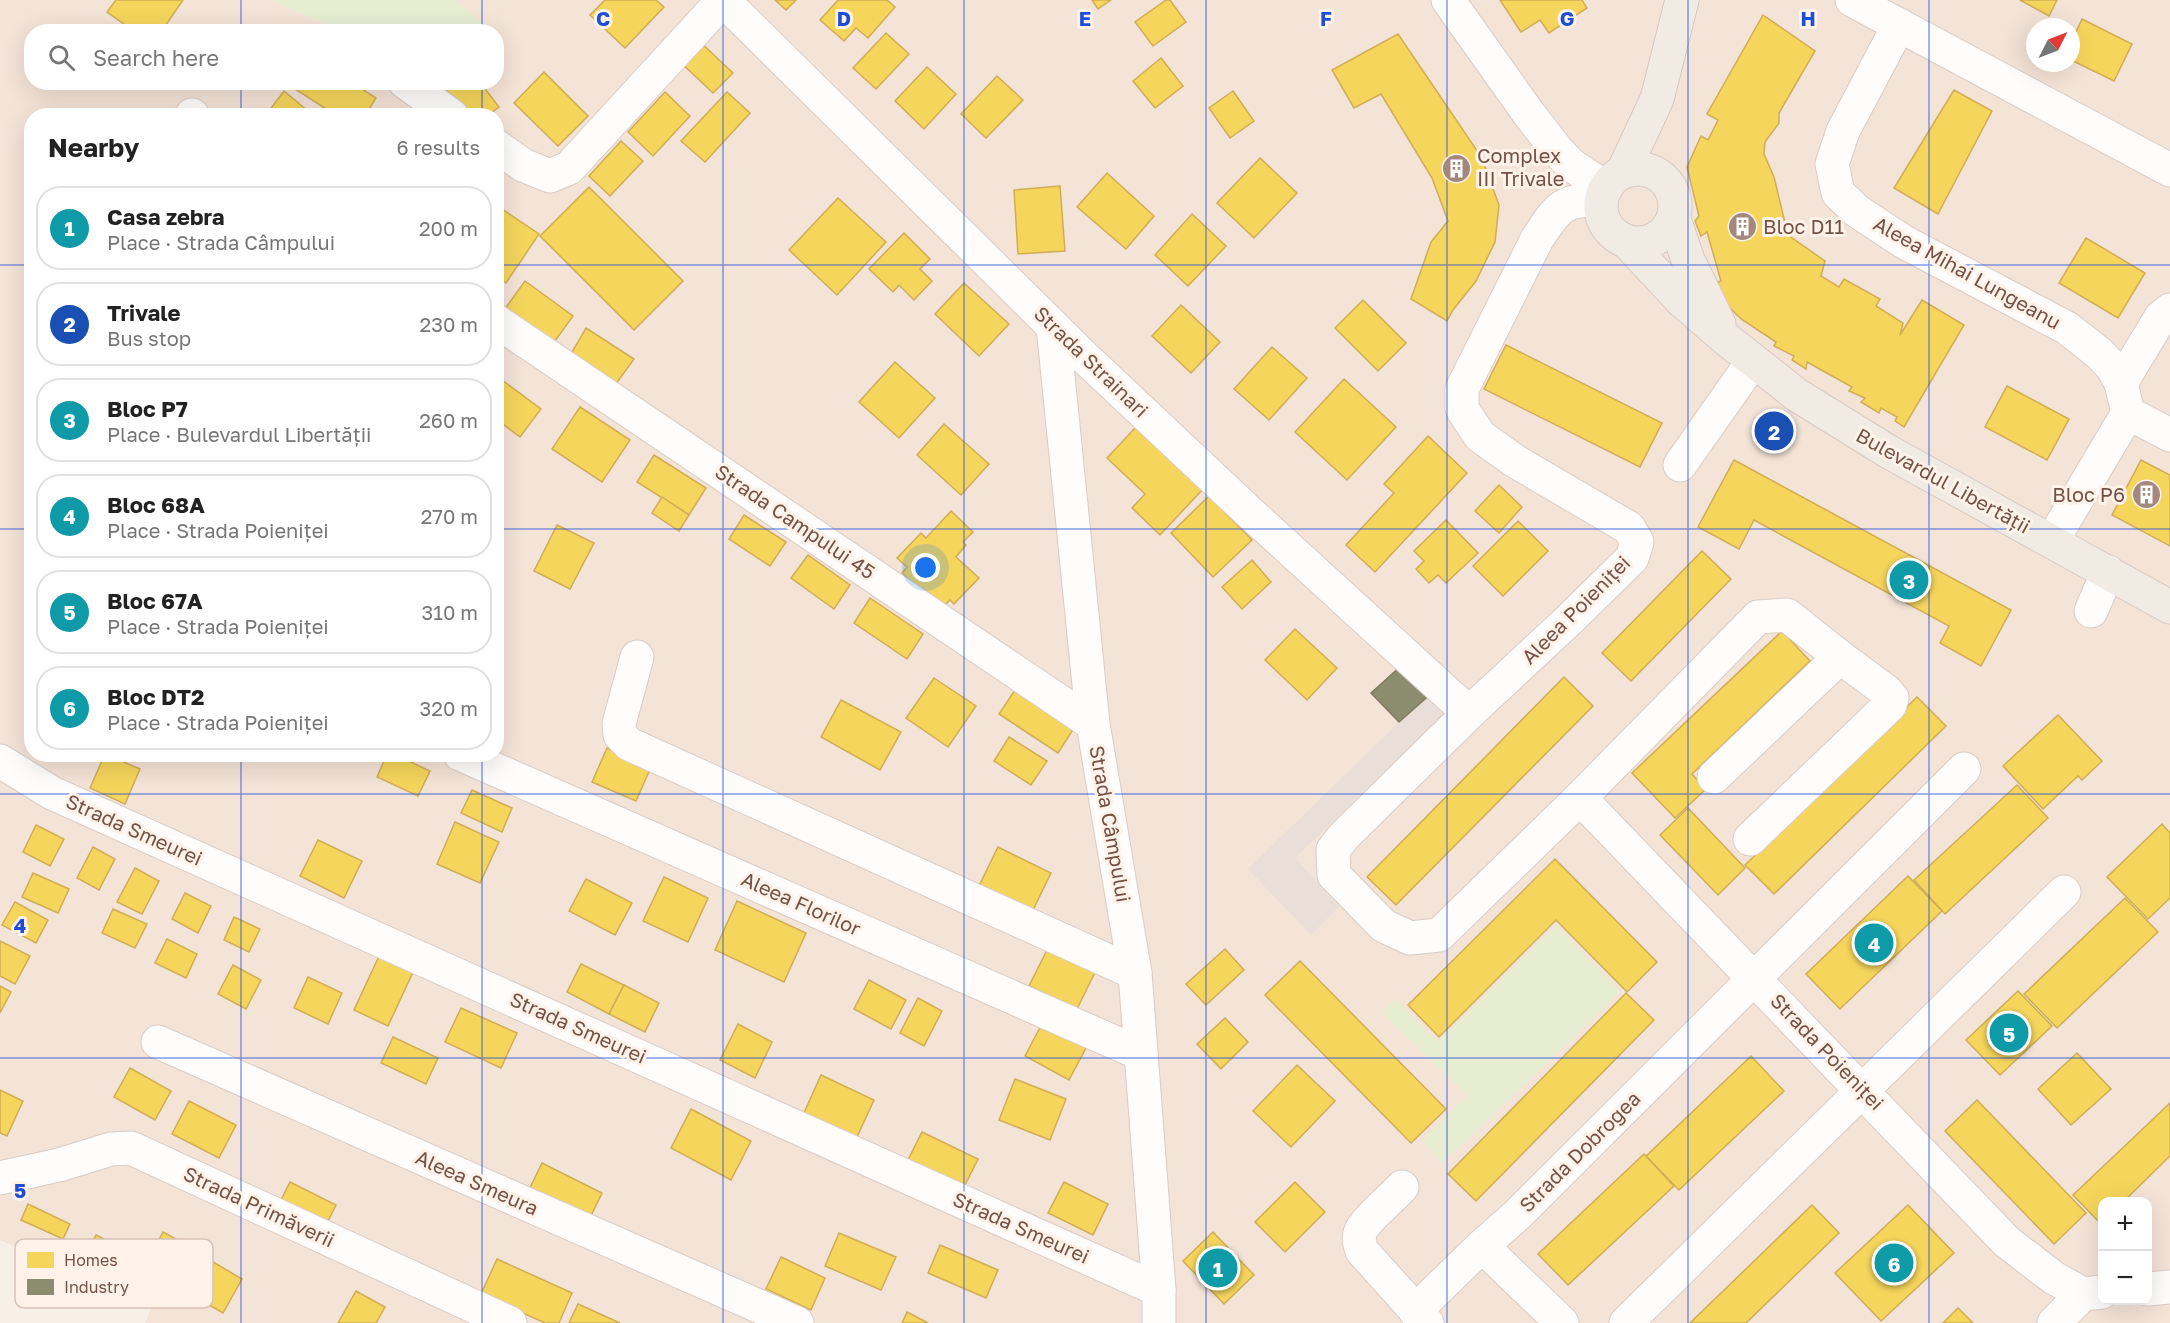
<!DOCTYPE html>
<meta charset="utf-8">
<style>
:root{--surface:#fff;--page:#f6f6f6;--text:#222;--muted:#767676;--line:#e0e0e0;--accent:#a4887e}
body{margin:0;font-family:"Golos Text",sans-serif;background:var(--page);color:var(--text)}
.controls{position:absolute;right:18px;bottom:18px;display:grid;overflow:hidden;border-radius:12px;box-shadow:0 6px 24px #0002}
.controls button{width:54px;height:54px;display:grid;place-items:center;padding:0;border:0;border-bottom:2px solid var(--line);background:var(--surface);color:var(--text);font:30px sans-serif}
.compass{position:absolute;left:2026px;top:18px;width:54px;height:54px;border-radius:50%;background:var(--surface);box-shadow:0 6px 24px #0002;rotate:48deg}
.you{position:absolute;left:926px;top:568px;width:21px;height:21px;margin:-15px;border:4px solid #fff;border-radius:50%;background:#1a73e8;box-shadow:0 0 0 9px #1a73e833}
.badge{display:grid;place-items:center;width:39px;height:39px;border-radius:50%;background:var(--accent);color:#fff;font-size:20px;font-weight:700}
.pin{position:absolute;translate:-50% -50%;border:3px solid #fff;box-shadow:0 2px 6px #0006}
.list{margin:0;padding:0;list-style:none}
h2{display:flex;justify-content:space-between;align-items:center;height:78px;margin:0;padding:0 24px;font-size:26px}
h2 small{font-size:20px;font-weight:400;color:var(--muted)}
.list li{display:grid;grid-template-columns:39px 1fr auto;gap:18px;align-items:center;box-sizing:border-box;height:84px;margin:0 12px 12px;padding:0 12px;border:2px solid var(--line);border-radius:24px}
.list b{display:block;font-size:22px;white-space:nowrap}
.list p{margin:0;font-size:20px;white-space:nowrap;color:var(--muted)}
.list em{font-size:20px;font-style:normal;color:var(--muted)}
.icon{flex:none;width:33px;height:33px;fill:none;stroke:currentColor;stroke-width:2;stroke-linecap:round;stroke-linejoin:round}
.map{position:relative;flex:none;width:2170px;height:1323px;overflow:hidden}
.search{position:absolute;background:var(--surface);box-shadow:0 6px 24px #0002;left:24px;top:24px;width:480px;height:66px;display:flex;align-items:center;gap:15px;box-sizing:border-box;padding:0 21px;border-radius:24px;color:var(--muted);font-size:22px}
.panel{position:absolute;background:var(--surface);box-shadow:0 6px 24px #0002;left:24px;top:108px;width:480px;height:654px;border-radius:24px}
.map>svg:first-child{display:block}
.residential{fill:#f4e3d7;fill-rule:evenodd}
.industrial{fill:#eadfd8}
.green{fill:#e6edd1}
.homes{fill:#f6d55c;stroke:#d0ad55;stroke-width:1.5}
.industry{fill:#8c8c6e;stroke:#857a62;stroke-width:1.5}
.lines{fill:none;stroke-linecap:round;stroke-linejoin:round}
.minor-casing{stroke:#d9ccc5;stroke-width:35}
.major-casing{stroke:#d6c9c3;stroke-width:35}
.minor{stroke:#fefdfb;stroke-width:33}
.major{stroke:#f2ebe4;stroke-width:33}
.grid{fill:none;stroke:#1d4ed8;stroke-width:1.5;stroke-opacity:0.55}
.labels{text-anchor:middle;stroke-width:6;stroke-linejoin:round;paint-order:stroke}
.poi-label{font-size:20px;fill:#765146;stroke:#fff3e9;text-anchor:start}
.street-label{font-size:20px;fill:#765146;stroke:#fff3e9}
.key{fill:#fff3e9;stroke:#d6c2b8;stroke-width:1.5}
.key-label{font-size:16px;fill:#765146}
.grid-label{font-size:20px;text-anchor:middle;font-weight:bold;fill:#1d4ed8;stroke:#fff3e9;stroke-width:6;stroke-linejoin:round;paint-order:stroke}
</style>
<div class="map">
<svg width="2170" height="1323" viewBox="0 0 2170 1323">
<rect width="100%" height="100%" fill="#f8efe7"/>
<path class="residential" d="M0,0h271l70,31 -309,1v50h464v-50l-5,-1 -36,-31h1715v1323h-2025l6,-14 -151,-69zM2035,27h36v36h-36zM32,116h464v638h-464zM2102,1202h46v98h-46z"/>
<polygon class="industrial" points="1442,684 1458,702 1295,858 1339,907 1311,935 1248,869 1399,722"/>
<g class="green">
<polygon points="271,0 455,0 492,31 341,31"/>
<polygon points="1556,926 1620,992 1443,1163 1422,1141 1467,1095 1382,1013 1395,999 1438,1042"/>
</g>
<g class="homes">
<polygon points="116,0 183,0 161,32 135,32 107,12"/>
<polygon points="605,0 656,0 664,7 625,48 590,15"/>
<polygon points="775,0 796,0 786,10"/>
<polygon points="838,0 887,0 895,7 868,38 856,28 844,41 820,20"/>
<polygon points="1092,0 1111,0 1098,9"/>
<polygon points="1166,0 1170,0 1186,22 1153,46 1135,22"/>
<polygon points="1500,0 1582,0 1587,8 1549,33 1540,20 1521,32"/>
<polygon points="2020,0 2057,0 2049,16"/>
<polygon points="1763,15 1815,51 1779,113 1779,123 1765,142 1764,154 1774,177 1788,235 1825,261 1821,276 1839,287 1844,279 1880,299 1876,306 1903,323 1900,335 1922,300 1964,325 1904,427 1895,421 1897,417 1881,408 1879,413 1861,402 1865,398 1849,391 1852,387 1807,362 1806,369 1792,360 1794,356 1774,346 1776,342 1741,319 1728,306 1715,283 1721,281 1707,232 1701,236 1695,221 1699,216 1687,167 1701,136 1708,140 1718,120 1707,114"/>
<polygon points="2082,19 2132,44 2114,81 2071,60 2071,43"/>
<polygon points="886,33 909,54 876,89 853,68"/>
<polygon points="1398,34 1482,158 1499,205 1495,242 1476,281 1453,310 1447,321 1411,299 1431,242 1448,221 1432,178 1381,94 1354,108 1332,70"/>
<polygon points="698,40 733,73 713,93 679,61"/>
<polygon points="1161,58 1183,86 1155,108 1133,81"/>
<polygon points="927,67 956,94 924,129 895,101"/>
<polygon points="544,72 588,116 558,146 514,103"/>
<polygon points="997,76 1023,100 986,138 961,114"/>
<polygon points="295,82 351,82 376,98 365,116 337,116 292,87"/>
<polygon points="437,82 480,82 499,107 487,116 460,116 425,92"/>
<polygon points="1954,90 1992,111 1938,214 1894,188"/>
<polygon points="284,91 314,116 265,116"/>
<polygon points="1233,91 1254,121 1230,138 1209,108"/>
<polygon points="665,92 690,116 653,156 628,132"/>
<polygon points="727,92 750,113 705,162 681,141"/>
<polygon points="621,141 643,161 610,196 589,176"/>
<polygon points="1260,158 1297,193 1254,238 1217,203"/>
<polygon points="1107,173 1154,216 1126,249 1077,207"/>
<polygon points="1060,186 1065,251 1018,254 1014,190"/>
<polygon points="589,187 683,281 634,330 540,236"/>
<polygon points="838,198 886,242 837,295 789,250"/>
<polygon points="496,205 539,234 506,283 496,276"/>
<polygon points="1192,214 1226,246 1188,286 1155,255"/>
<polygon points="904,233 930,259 920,269 932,281 914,300 899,285 893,292 869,269"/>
<polygon points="2086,238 2145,273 2118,318 2059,283"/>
<polygon points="525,281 573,316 550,348 502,313"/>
<polygon points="964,283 1009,324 979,356 935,314"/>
<polygon points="1363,300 1406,343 1378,371 1335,328"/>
<polygon points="1181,305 1220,342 1191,373 1152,336"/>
<polygon points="586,328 634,359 613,388 568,359"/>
<polygon points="1506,345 1662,423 1640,467 1484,389"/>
<polygon points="1272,347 1307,378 1269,420 1234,389"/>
<polygon points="895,362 935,398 899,438 859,402"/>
<polygon points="1344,379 1396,427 1347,480 1295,432"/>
<polygon points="502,380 541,409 520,437 496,419 496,387"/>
<polygon points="2007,386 2069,419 2047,460 1985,427"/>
<polygon points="580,407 630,440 602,482 552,449"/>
<polygon points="944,424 989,464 961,495 917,455"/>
<polygon points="1137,426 1203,489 1160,535 1132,508 1145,494 1107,458"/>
<polygon points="1428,436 1467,473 1375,572 1346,545 1394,493 1384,484"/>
<polygon points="654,455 706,488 689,515 637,482"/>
<polygon points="1734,460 2011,610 1981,666 1940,643 1949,626 1754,520 1739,549 1698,527"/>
<polygon points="2141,460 2170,475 2170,546 2112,515"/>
<polygon points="1499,485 1522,507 1499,533 1475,511"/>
<polygon points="1209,496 1252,540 1213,577 1171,533"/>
<polygon points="662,497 689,515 679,531 652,513"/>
<polygon points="951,511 973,532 963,542 966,545 956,557 979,578 954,604 950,600 943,607 929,593 926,596 902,573 907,567 897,558 921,533 926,538"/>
<polygon points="744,515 786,542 770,566 729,539"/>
<polygon points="1446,520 1478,553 1446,583 1438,575 1429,583 1416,569 1424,561 1414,551"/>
<polygon points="1518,521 1548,551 1503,596 1473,566"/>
<polygon points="557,525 594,543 570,589 534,571"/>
<polygon points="1702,551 1731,579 1631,681 1602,653"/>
<polygon points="808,555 850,585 834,609 791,578"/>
<polygon points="1252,560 1271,582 1242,609 1222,587"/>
<polygon points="870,598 923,634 907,659 854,623"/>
<polygon points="1295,629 1337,668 1307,700 1265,660"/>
<polygon points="1782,631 1810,661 1692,774 1706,789 1675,818 1632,773"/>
<polygon points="1564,677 1593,706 1396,905 1367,877"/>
<polygon points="934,678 976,706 948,747 906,718"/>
<polygon points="1015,690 1074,728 1058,753 999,714"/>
<polygon points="1917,697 1946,726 1774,894 1745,865"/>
<polygon points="841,700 901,732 880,770 821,737"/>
<polygon points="2058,715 2102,761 2082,780 2078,776 2043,809 2003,766"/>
<polygon points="1009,737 1047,761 1031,785 994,761"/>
<polygon points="607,748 651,767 636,801 592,782"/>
<polygon points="105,754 140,769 125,804 90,788"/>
<polygon points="387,754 394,754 430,771 418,796 377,777"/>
<polygon points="2017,785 2048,818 1945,914 1914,880"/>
<polygon points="472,790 512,808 502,832 461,813"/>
<polygon points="1688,808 1745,868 1718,895 1660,835"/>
<polygon points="455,822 499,842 480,883 437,864"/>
<polygon points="2162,824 2170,833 2170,898 2148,919 2107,877"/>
<polygon points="36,825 64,839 50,866 23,852"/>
<polygon points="318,840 362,861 344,898 300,876"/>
<polygon points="93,847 115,859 99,890 77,878"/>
<polygon points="998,847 1051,873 1032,912 979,886"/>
<polygon points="1555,859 1657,962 1627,992 1556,920 1439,1037 1408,1005"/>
<polygon points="135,868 159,881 142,914 117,902"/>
<polygon points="33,873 69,889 58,913 22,897"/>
<polygon points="1908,876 1942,911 1840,1009 1806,974"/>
<polygon points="664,877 708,898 688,942 643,921"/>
<polygon points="586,879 632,903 615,935 569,911"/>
<polygon points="185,893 211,906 198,933 172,919"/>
<polygon points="2125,898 2158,932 2057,1028 2024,994"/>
<polygon points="737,901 806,933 784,982 715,950"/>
<polygon points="15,902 48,920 36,943 2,925"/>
<polygon points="113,909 147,924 135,948 102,933"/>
<polygon points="234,917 260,929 249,952 224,940"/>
<polygon points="167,939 197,954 186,978 155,963"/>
<polygon points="0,941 30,956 15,984 0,976"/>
<polygon points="1049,946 1096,970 1077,1009 1029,986"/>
<polygon points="1225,949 1244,970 1206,1005 1186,984"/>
<polygon points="380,954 414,970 388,1026 354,1010"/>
<polygon points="1300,961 1446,1109 1411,1143 1265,995"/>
<polygon points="581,964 624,985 609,1014 567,992"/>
<polygon points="233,965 261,980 246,1009 218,994"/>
<polygon points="308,977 342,993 328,1024 294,1008"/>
<polygon points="869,980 906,1000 891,1029 854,1009"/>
<polygon points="624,985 659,1003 645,1032 609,1014"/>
<polygon points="0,986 11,992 0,1013"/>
<polygon points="2018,991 2052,1026 2000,1075 1966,1040"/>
<polygon points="1626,993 1654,1020 1476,1201 1448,1174"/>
<polygon points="918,998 942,1011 924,1046 900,1033"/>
<polygon points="461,1008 517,1033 501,1068 445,1042"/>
<polygon points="1225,1018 1248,1042 1221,1069 1197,1044"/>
<polygon points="1043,1022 1087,1046 1069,1080 1025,1056"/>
<polygon points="738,1024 772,1042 755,1078 720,1060"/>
<polygon points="393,1037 438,1058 426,1084 381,1063"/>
<polygon points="2077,1053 2111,1089 2071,1125 2038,1089"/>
<polygon points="1751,1056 1784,1091 1679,1190 1646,1156"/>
<polygon points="1297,1065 1335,1101 1291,1147 1253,1111"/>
<polygon points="130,1068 171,1091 155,1120 114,1097"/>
<polygon points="821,1075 874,1100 856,1139 803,1115"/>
<polygon points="1015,1079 1066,1099 1050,1140 999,1120"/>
<polygon points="0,1090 23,1101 7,1136 0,1133"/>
<polygon points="1977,1100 2086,1213 2054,1244 1945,1131"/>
<polygon points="189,1101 236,1125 219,1158 172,1134"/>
<polygon points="2170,1103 2170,1156 2123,1202 2102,1202 2102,1221 2100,1223 2073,1195"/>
<polygon points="691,1109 751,1141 731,1180 671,1148"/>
<polygon points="922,1132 978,1159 961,1193 905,1166"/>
<polygon points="1644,1154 1674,1186 1568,1285 1538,1254"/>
<polygon points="542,1163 602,1193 587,1224 527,1194"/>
<polygon points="290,1182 336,1205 322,1233 276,1210"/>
<polygon points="1064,1182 1108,1204 1093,1235 1048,1213"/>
<polygon points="1295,1182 1325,1212 1285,1252 1255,1222"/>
<polygon points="28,1204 70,1224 63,1239 21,1220"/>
<polygon points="1812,1205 1839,1233 1746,1323 1690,1323"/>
<polygon points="1908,1205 1954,1253 1881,1321 1835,1273"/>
<polygon points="163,1232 196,1250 175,1287 143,1269"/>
<polygon points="1213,1232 1254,1275 1224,1304 1183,1261"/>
<polygon points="839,1233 896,1257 881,1290 825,1266"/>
<polygon points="96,1235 138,1256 127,1279 84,1258"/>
<polygon points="940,1245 998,1270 986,1298 928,1273"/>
<polygon points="781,1257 825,1278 811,1310 766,1289"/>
<polygon points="497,1259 572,1293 559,1323 545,1323 481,1294"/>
<polygon points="213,1262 242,1279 223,1313 193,1296"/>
<polygon points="356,1291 385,1307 376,1323 338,1323"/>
<polygon points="578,1304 620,1323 569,1323"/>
<polygon points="1958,1308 1973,1323 1943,1323"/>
<polygon points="907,1312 928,1323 902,1323"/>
</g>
<polygon class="industry" points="1413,655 1442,684 1399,722 1371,693"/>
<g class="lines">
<defs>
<g id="minor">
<polyline points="723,0 1080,353 1248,511 1469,713"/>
<polyline points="1448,0 1529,114 1557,150 1570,164 1606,188"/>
<polyline points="1852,0 2170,170"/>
<polyline points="1899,25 1843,131 1832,164 1838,193 1857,211 1904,242 2067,328 2100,354 2112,367 2121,383 2128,413 2052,541"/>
<polyline points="405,82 452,116"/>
<polyline points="192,115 193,116"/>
<polyline points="496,146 523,165 550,176 569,168 723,0"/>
<path d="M1601,200c-39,-1 -43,7 -64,39l-75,150v20l18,27 35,25 114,67 8,14 -5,16 -62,61 -101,94 -125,123 -11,14 1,25 50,51 26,12 29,-3 141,-137 178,-181 29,-2 53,42"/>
<polyline points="496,321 1093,724"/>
<polyline points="1053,326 1093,724 1135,973 1159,1290 1159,1323"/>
<polyline points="2121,383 2161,317 2170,310"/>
<polyline points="2128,413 2170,435"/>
<polyline points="1680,465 1753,361"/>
<polyline points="2091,611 2108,572"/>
<polyline points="637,657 619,724 620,735 629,744 1135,973"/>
<polyline points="460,754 1141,1054"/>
<polyline points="0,761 52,793 1159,1290"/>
<polyline points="1714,777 1840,657 1886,691 1892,698 1890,705 1750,839"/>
<polyline points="1580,798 2007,1242 2054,1278 2083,1294"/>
<polyline points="158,1042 797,1323"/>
<polyline points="0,1178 59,1165 111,1149 131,1148 510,1323"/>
<path d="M1402,1187c-9,10 -39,35 -42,46 -2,7 0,12 2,18l65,72"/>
<polyline points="2148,1289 2170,1287"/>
<polyline points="1415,1311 1482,1246"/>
<polyline points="1562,1323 1482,1246 1517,1215 1964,769"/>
<polyline points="1626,1323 2064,892"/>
<polyline points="2054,1323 2083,1294 2102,1292"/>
</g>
<g id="major">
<circle cx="1638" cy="206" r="37"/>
<polyline points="1623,172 1657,99 1682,0"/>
<polyline points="1674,219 1688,260 1719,324"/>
<polyline points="1627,242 1682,301 1726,339 1797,395 1889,452 2170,607"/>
</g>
</defs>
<use href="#minor" class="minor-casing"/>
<use href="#major" class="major-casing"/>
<use href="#minor" class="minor"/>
<use href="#major" class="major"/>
</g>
<path class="grid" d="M241,0v32M482,0v32M723,0v1323M964,0v1323M1206,0v1323M1447,0v1323M1688,0v1323M1929,0v1323M241,82v34M482,82v34M0,265h32M496,265h1674M0,529h32M496,529h1674M241,754v569M482,754v569M0,794h2170M0,1058h2170"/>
<defs>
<symbol id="building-disc" viewBox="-11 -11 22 22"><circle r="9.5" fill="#a4887e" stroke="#fff3e9"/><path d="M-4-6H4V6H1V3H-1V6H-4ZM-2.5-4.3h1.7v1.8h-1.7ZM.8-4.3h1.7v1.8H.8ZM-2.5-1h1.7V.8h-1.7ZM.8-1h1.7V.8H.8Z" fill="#fff"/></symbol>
</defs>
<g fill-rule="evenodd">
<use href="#building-disc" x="1440" y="152" width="33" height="33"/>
<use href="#building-disc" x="1726" y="210" width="33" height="33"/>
<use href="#building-disc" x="2130" y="478" width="33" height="33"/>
</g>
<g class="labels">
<g class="poi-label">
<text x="1477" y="163">Complex<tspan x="1477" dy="23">III Trivale</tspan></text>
<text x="1763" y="234">Bloc D11</text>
<text x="2125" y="502" text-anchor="end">Bloc P6</text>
</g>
<g class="street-label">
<text transform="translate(1967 273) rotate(29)" y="7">Aleea Mihai Lungeanu</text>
<text transform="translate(1091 362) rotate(44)" y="7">Strada Strainari</text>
<text transform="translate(1943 481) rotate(29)" y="7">Bulevardul Libertății</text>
<text transform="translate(795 522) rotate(34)" y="7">Strada Campului 45</text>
<text transform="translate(1576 610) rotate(-45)" y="7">Aleea Poieniței</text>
<text transform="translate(1110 824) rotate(80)" y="7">Strada Câmpului</text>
<text transform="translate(134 830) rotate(24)" y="7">Strada Smeurei</text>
<text transform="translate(801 904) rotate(24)" y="7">Aleea Florilor</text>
<text transform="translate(578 1028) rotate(24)" y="7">Strada Smeurei</text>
<text transform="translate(1827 1052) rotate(46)" y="7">Strada Poieniței</text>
<text transform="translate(1580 1152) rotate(-45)" y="7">Strada Dobrogea</text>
<text transform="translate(477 1183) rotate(24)" y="7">Aleea Smeura</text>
<text transform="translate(259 1207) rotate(25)" y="7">Strada Primăverii</text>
<text transform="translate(1021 1228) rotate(24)" y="7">Strada Smeurei</text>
</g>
</g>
<rect x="15" y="1239" width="198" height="69" rx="9" class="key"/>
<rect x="27" y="1252" width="27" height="16" fill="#f6d55c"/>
<rect x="27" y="1279" width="27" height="16" fill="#8c8c6e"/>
<g class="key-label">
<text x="64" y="1266">Homes</text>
<text x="64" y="1293">Industry</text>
</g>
<g class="grid-label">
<text x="603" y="26">C</text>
<text x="844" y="26">D</text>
<text x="1085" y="26">E</text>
<text x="1326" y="26">F</text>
<text x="1567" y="26">G</text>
<text x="1808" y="26">H</text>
<text x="20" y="933">4</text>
<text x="20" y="1198">5</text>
</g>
</svg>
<div class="controls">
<button>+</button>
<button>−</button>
</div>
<svg class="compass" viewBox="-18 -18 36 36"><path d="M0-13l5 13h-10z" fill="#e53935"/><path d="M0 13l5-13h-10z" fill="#767676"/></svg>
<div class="you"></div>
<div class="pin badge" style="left:1218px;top:1268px;background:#0f9aa8">1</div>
<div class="pin badge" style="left:1774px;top:431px;background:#1a4fb4">2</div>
<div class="pin badge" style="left:1909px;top:580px;background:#0f9aa8">3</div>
<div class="pin badge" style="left:1874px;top:943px;background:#0f9aa8">4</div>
<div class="pin badge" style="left:2009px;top:1033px;background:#0f9aa8">5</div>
<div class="pin badge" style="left:1894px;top:1263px;background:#0f9aa8">6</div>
<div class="search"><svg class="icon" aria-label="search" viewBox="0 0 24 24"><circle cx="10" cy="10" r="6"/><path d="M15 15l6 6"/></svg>Search here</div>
<section class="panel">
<h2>Nearby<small>6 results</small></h2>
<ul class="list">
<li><span class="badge" style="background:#0f9aa8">1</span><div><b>Casa zebra</b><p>Place · Strada Câmpului</p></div><em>200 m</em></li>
<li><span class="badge" style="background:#1a4fb4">2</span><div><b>Trivale</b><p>Bus stop</p></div><em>230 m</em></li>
<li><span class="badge" style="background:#0f9aa8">3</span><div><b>Bloc P7</b><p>Place · Bulevardul Libertății</p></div><em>260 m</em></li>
<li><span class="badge" style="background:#0f9aa8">4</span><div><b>Bloc 68A</b><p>Place · Strada Poieniței</p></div><em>270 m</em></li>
<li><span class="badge" style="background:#0f9aa8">5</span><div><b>Bloc 67A</b><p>Place · Strada Poieniței</p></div><em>310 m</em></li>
<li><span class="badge" style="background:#0f9aa8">6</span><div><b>Bloc DT2</b><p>Place · Strada Poieniței</p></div><em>320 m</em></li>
</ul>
</section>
</div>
